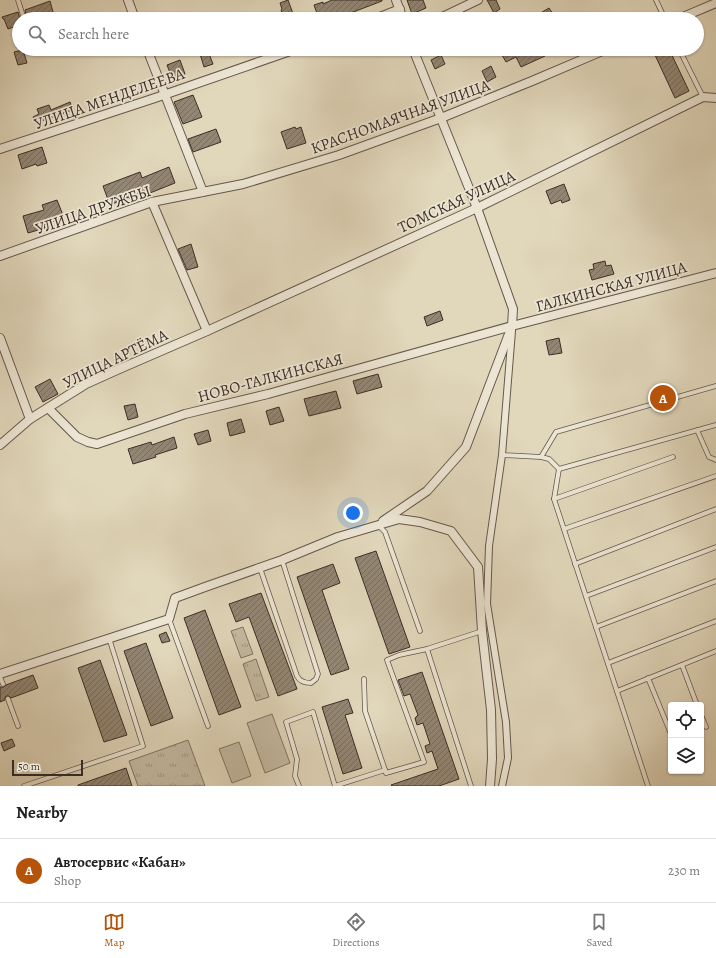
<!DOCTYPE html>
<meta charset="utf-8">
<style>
:root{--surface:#fff;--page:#f6f6f6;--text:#222;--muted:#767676;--line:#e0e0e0;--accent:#b45309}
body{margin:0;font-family:Alegreya,serif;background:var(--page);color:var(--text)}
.controls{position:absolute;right:12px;bottom:12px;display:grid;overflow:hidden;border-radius:4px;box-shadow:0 1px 3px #0004}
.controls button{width:36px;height:36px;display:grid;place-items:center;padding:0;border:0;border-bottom:1px solid var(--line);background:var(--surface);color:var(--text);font:20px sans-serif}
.scale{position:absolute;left:12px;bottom:10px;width:71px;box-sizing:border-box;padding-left:4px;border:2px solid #3c2e27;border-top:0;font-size:11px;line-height:14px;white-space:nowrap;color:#3c2e27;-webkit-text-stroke:3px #ece5d3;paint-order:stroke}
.you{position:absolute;left:353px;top:513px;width:14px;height:14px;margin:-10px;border:3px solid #fff;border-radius:50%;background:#1a73e8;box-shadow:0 0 0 6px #1a73e833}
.badge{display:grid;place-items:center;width:26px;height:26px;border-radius:50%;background:var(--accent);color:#fff;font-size:13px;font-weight:700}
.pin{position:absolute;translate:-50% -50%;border:2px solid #fff;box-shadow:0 1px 4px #0006}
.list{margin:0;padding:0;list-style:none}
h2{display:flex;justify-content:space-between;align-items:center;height:52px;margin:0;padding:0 16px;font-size:17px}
h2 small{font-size:13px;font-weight:400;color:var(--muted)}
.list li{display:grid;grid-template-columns:26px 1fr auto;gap:12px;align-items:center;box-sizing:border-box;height:64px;padding:0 16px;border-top:1px solid var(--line)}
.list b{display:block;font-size:15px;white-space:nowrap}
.list p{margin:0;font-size:13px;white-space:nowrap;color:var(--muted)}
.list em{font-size:13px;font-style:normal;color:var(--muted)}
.icon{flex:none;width:22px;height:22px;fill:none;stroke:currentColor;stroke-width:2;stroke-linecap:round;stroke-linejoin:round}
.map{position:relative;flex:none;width:716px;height:786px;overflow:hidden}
.search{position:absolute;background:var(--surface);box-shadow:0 1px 3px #0004;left:12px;right:12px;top:12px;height:44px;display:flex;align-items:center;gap:10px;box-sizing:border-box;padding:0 14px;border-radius:22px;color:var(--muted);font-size:15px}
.sheet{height:116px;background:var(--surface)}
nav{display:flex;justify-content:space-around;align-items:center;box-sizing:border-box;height:56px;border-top:1px solid var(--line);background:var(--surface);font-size:11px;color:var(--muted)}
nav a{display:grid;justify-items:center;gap:2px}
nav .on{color:var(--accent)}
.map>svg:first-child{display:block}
.park{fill:url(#park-tufts);stroke:#807464}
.pitch{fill:#c5baa2;stroke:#807464}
.building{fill:url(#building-hatch);stroke:#3c2e27}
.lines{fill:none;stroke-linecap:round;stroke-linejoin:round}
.service-casing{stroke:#65584c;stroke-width:5.5}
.pedestrian-casing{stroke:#65584c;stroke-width:8}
.minor-casing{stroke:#65584c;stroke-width:10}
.service{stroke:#ece5d3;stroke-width:4}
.pedestrian{stroke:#ece5d3;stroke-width:6}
.minor{stroke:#ece5d3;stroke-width:8}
.labels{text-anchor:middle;stroke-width:3.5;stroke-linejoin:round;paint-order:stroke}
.street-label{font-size:16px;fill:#3c2e27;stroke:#ece5d3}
</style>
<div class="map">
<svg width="716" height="786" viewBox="0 0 716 786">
<defs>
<pattern id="park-tufts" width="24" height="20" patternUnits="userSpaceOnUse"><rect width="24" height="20" fill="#c5baa2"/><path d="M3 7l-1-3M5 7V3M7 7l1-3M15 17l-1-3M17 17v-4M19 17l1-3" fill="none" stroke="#a19884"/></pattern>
<pattern id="building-hatch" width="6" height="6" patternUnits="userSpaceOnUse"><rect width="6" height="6" fill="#928674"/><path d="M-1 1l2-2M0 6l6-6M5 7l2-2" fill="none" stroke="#786e5f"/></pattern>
</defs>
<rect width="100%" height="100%" fill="#e1d7bb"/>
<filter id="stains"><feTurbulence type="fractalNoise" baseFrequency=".005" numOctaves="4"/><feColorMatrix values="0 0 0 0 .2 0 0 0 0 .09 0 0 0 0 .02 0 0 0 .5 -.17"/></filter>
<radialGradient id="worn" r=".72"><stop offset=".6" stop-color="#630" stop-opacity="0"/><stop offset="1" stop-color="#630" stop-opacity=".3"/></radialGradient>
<g class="park">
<polygon points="243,627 253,654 241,658 231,631"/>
<polygon points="256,659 269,697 256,701 243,664"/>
<polygon points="188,740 205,786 138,786 129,761"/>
</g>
<g class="pitch">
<polygon points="272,714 290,763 265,773 247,723"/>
<polygon points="239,742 251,776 232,783 219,749"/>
</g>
<g class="building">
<polygon points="288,0 295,19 284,19 281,10 282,9 280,3"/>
<polygon points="332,0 382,0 382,1 335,19 319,19 314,5 323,2 323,4"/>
<polygon points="407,0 423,0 426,8 412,14"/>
<polygon points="487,0 496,0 500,9 494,13"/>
<polygon points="50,1 53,12 31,19 27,19 25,10"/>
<polygon points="549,8 553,14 545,19 542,19 539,14"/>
<polygon points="18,12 20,19 19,19 19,25 8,29 4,19 3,19 2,17"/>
<polygon points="513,49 542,49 545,56 521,67 516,57 506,62 502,55"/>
<polygon points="668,49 669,49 689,91 675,98 655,55"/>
<polygon points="23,50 27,63 18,65 14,52"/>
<polygon points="208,51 213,64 204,67 200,54"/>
<polygon points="441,55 445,64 435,69 431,60"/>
<polygon points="180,60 185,74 172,78 167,65"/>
<polygon points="491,66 496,77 487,82 482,71"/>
<polygon points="193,95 202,117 183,124 174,102"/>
<polygon points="70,102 73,110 35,123 33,117 39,114 37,109 49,105 51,110"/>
<polygon points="295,127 296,129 301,127 306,143 287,149 281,132"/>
<polygon points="216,129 221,142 193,152 188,139"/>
<polygon points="42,147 47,163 37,166 36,164 22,169 18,155"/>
<polygon points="169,167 175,183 150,193 130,199 129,197 110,205 103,186 140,172 142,178"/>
<polygon points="564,184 570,200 562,203 561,200 551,204 546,191"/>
<polygon points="57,200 63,215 61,216 61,218 44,225 45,228 28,233 23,216 44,210 42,205"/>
<polygon points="191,244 198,267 187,270 178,249"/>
<polygon points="605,261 606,266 611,265 614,274 592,280 589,270 594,269 593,264"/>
<polygon points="440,311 443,320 427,326 424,317"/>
<polygon points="559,338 562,353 549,355 546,341"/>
<polygon points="378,374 382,387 357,394 353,381"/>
<polygon points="50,379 58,394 43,402 35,387"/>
<polygon points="336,391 341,408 309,416 304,399"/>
<polygon points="135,404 138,417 128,420 124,406"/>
<polygon points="279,407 284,421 270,425 266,411"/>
<polygon points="241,419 245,432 230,436 227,423"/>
<polygon points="208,430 211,441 198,445 194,434"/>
<polygon points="174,437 177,448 155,455 156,457 133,464 128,449 151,442 152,445"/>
<polygon points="376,551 410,647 389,654 355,558"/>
<polygon points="333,564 340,583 322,590 349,669 331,675 297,577"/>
<polygon points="261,593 297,689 278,696 249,617 236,622 229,604"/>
<polygon points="205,610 241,707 219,715 184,618"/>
<polygon points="166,632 170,641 162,643 159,635"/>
<polygon points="146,643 173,718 151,726 124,651"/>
<polygon points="100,660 127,735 104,742 78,668"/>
<polygon points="422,672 459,779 439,786 392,786 391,785 438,769 432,751 427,753 425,746 430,744 423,723 417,725 415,718 418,715 410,694 404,696 398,680"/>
<polygon points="33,675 38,688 11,698 9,696 6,696 5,698 5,700 0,702 0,687 4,687 6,685"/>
<polygon points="348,699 353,713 345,715 362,768 343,774 322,707"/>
<polygon points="12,739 15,746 4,751 1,743"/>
<polygon points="126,768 132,786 78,786 78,785"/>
</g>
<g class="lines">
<defs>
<g id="service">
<polyline points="18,0 24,19"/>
<polyline points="656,0 665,19"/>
<polyline points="679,49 703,97"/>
<polyline points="697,430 709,457 716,460"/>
<polyline points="502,455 541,457 549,459 559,469 554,499 648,786"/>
<polyline points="541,457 556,432 716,386"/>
<polyline points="559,469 716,425"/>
<polyline points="554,499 673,457"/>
<polyline points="378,526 380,527 385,532 420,631"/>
<polyline points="564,529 716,476"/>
<polyline points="575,564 716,509"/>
<path d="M260,568l37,108c3,6 8,7 14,7l5,-4 2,-5 -36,-114"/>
<polyline points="586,596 716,547"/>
<polyline points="169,619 208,726"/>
<polyline points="596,627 716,581"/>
<polyline points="427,649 482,631"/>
<polyline points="608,663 716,621"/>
<polyline points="682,665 697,705"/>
<polyline points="0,677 3,684"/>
<polyline points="648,678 671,734"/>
<polyline points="364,679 365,711 386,773 424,762 387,660 399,655 427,649 471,786"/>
<polyline points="617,691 716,651"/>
<polyline points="8,699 18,726"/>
<polyline points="701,715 706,727"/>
<polyline points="24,786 143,746 109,638"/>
<polyline points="299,786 295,776 297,759 286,722 313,712 335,786"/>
<polyline points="335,786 385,770"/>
</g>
<polyline id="pedestrian" points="502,786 508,758 506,722 487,604 489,546 502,455 512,331"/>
<g id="minor">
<polyline points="128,0 135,19"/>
<polyline points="396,0 403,19"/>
<polyline points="375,19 400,9"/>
<polyline points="438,19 478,0"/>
<polyline points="678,19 716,3"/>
<polyline points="147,49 203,192"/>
<polyline points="0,149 155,98 296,49"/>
<polyline points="152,202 207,331"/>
<polyline points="0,256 152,202 243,184 339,155 441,118 532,81 607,49"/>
<polyline points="0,338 30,419"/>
<polyline points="48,408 77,437 88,442 97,444 185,414 268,394 512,326 716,273"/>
<polyline points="0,445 30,419 86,384 117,370 207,331 477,208 703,97 716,98"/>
<polyline points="383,521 427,491 466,447 512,326 513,309 477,208 413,49"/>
<polyline points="0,674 169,619 175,598 205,587 282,560 338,537 399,519 420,522 451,531 478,567 482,631 491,710 492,759 490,786"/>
</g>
</defs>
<use href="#service" class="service-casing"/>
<use href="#pedestrian" class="pedestrian-casing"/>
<use href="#minor" class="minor-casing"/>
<use href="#service" class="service"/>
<use href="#pedestrian" class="pedestrian"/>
<use href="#minor" class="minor"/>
</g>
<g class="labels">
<g class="street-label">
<text transform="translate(109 98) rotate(-19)" y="6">УЛИЦА МЕНДЕЛЕЕВА</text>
<text transform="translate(400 116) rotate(-20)" y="6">КРАСНОМАЯЧНАЯ УЛИЦА</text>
<text transform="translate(456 201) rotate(-25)" y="6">ТОМСКАЯ УЛИЦА</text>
<text transform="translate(93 209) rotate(-19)" y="6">УЛИЦА ДРУЖБЫ</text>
<text transform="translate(611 286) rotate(-15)" y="6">ГАЛКИНСКАЯ УЛИЦА</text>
<text transform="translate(115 358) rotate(-26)" y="6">УЛИЦА АРТЁМА</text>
<text transform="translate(270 377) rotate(-15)" y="6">НОВО-ГАЛКИНСКАЯ</text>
</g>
</g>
<rect width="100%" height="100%" filter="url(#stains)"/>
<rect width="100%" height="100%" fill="url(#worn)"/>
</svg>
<div class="controls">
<button><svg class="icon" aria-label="locate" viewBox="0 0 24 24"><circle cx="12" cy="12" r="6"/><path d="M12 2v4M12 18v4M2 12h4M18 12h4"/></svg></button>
<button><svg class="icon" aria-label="layers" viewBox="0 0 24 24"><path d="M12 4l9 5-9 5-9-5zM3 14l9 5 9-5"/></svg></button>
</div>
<div class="scale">50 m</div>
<div class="you"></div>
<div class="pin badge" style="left:663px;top:398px">A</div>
<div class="search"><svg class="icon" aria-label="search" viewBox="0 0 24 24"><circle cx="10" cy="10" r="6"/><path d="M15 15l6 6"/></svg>Search here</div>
</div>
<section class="sheet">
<h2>Nearby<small></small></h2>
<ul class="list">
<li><span class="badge">A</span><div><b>Автосервис «Кабан»</b><p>Shop</p></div><em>230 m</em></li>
</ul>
</section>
<nav>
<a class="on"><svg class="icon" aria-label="map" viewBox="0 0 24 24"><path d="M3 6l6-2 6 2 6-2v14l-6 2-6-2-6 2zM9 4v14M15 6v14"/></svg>Map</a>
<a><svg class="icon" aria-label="directions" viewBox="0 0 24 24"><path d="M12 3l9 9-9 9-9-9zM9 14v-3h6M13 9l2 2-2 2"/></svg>Directions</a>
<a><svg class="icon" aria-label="saved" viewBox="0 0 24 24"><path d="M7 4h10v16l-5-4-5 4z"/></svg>Saved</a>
</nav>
